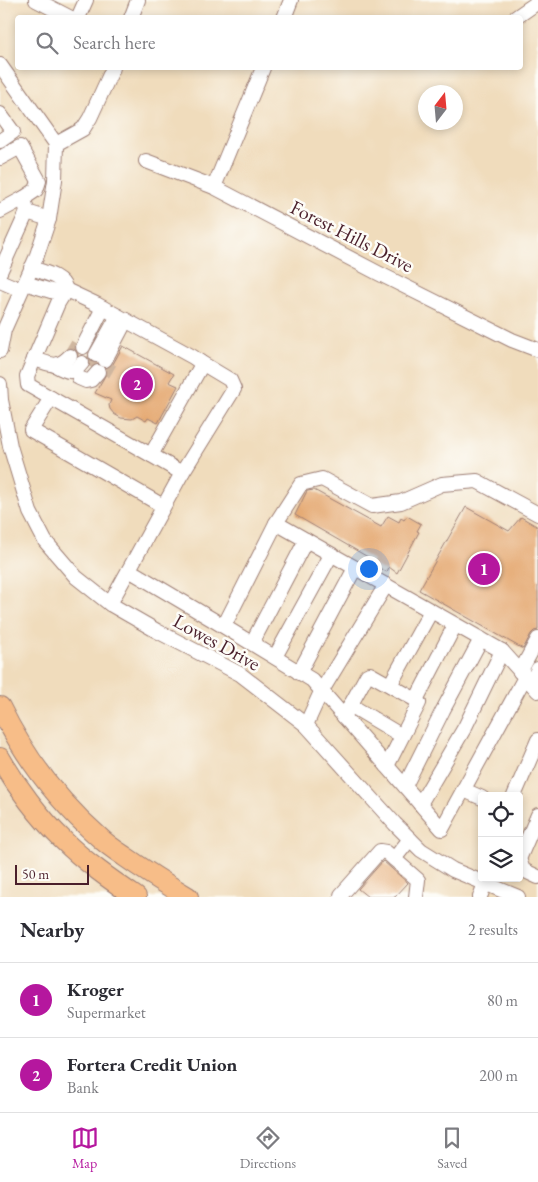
<!DOCTYPE html>
<style>
:root{--surface:#fff;--page:#f2f2f3;--text:#2b2b33;--muted:#7c7c81;--line:#e1e1e2;--accent:#b5179e}
body{margin:0;font-family:"EB Garamond",serif;background:var(--page);color:var(--text)}
.controls{position:absolute;right:15px;bottom:15px;display:grid;overflow:hidden;border-radius:5px;box-shadow:0 2px 8px #0003}
.controls button{width:45px;height:45px;display:grid;place-items:center;padding:0;border:0;border-bottom:1px solid var(--line);background:var(--surface);color:var(--text);font:25px sans-serif}
.compass{position:absolute;left:418px;top:85px;width:45px;height:45px;border-radius:50%;background:var(--surface);box-shadow:0 2px 8px #0003;rotate:16deg}
.scale{position:absolute;left:15px;bottom:12px;width:74px;box-sizing:border-box;padding-left:5px;border:2px solid #4a1f2b;border-top:0;font-size:14px;line-height:18px;white-space:nowrap;color:#4a1f2b;-webkit-text-stroke:4px #fdfcf7;paint-order:stroke}
.you{position:absolute;left:368px;top:568px;width:18px;height:18px;margin:-12px;border:4px solid #fff;border-radius:50%;background:#1a73e8;box-shadow:0 0 0 8px #1a73e833}
.badge{display:grid;place-items:center;width:32px;height:32px;border-radius:50%;background:var(--accent);color:#fff;font-size:16px;font-weight:700}
.pin{position:absolute;translate:-50% -50%;border:2px solid #fff;box-shadow:0 1px 5px #0006}
.list{margin:0;padding:0;list-style:none}
h2{display:flex;justify-content:space-between;align-items:center;height:65px;margin:0;padding:0 20px;font-size:21px}
h2 small{font-size:16px;font-weight:400;color:var(--muted)}
.list li{display:grid;grid-template-columns:32px 1fr auto;gap:15px;align-items:center;box-sizing:border-box;height:75px;padding:0 20px;border-top:1px solid var(--line)}
.list b{display:block;font-size:19px;white-space:nowrap}
.list p{margin:0;font-size:16px;white-space:nowrap;color:var(--muted)}
.list em{font-size:16px;font-style:normal;color:var(--muted)}
.icon{flex:none;width:28px;height:28px;fill:none;stroke:currentColor;stroke-width:2;stroke-linecap:round;stroke-linejoin:round}
.map{position:relative;flex:none;width:538px;height:897px;overflow:hidden}
.search{position:absolute;background:var(--surface);box-shadow:0 2px 8px #0003;left:15px;right:15px;top:15px;height:55px;display:flex;align-items:center;gap:12px;box-sizing:border-box;padding:0 18px;border-radius:5px;color:var(--muted);font-size:19px}
.sheet{height:215px;background:var(--surface)}
nav{display:flex;justify-content:space-around;align-items:center;box-sizing:border-box;height:70px;border-top:1px solid var(--line);background:var(--surface);font-size:14px;color:var(--muted)}
nav a{display:grid;justify-items:center;gap:2px}
nav .on{color:var(--accent)}
.map>svg:first-child{display:block}
.building{fill:#e4a66d}
.lines{fill:none;stroke-linecap:round;stroke-linejoin:round}
.minor-tunnel{stroke:#cfb69f;stroke-width:14;stroke-dasharray:14 7;stroke-linecap:butt}
.minor-casing{stroke:#9d7e74;stroke-width:16}
.highway-casing{stroke:#9d7e74;stroke-width:22}
.minor{stroke:#fff;stroke-width:14}
.highway{stroke:#f7bd88;stroke-width:20}
.labels{text-anchor:middle;stroke-width:5;stroke-linejoin:round;paint-order:stroke}
.street-label{font-size:20px;fill:#4a1f2b;stroke:#fdfcf7}
</style>
<div class="map">
<svg width="538" height="897" viewBox="0 0 538 897">
<rect width="100%" height="100%" fill="#fdfcf7"/>
<filter id="ink" filterUnits="userSpaceOnUse"><feTurbulence type="fractalNoise" baseFrequency=".02" numOctaves="2"/><feDisplacementMap in="SourceGraphic" scale="10" xChannelSelector="R" yChannelSelector="G"/><feConvolveMatrix kernelMatrix="1 2 1 2 8 2 1 2 1" color-interpolation-filters="sRGB"/></filter>
<filter id="wash" filterUnits="userSpaceOnUse"><feTurbulence type="fractalNoise" baseFrequency=".0096" numOctaves="4" result="noise"/><feDisplacementMap in="SourceGraphic" scale="20" xChannelSelector="R" yChannelSelector="G"/><feGaussianBlur stdDeviation="1.12" result="paint"/><feColorMatrix in="noise" values="0 0 0 0 0 0 0 0 0 0 0 0 0 0 0 0 0 1.4 0 .05"/><feComposite in="paint" operator="in"/></filter>
<g filter="url(#wash)">
<rect width="100%" height="100%" fill="#f0dcbc"/>
<g id="blocks">
<g class="building">
<polygon points="123,346 174,374 169,382 178,386 158,423 148,418 146,421 137,416 132,419 121,418 114,414 110,409 109,405 111,400 95,393 106,374 106,369 110,367 113,364"/>
<polygon points="314,490 381,527 388,516 399,522 401,518 404,520 407,516 421,524 417,531 419,532 397,573 389,567 387,572 371,564 373,560 295,515 307,491"/>
<polygon points="466,507 509,531 521,517 538,527 538,630 534,631 531,634 523,649 419,590"/>
<polygon points="383,861 408,883 395,897 368,897 358,889"/>
</g>
</g>
</g>
<g filter="url(#ink)">
<use href="#blocks" fill-opacity="0" stroke="#9d7e74" stroke-width="1"/>
<g class="lines">
<g class="minor-tunnel">
<polyline points="70,356 77,344"/>
<polyline points="90,367 96,355"/>
<polyline points="103,374 110,362"/>
</g>
<defs>
<g id="minor">
<polyline points="36,0 71,18"/>
<polyline points="78,18 86,0"/>
<polyline points="131,18 138,0"/>
<polyline points="284,18 291,0"/>
<polyline points="515,18 538,2"/>
<polyline points="0,65 56,144 55,180 49,219 36,258 4,330 0,351"/>
<polyline points="0,114 13,132 0,141"/>
<polyline points="56,144 83,129 90,118 113,68"/>
<polyline points="0,158 20,147 39,181 36,190 24,198 27,212"/>
<polyline points="146,161 214,187 378,273 512,340 538,350"/>
<polyline points="214,187 263,68"/>
<polyline points="0,211 24,198"/>
<path d="M31,268c12,4 32,8 35,22l-8,13 -31,73 1,9 123,70"/>
<polyline points="0,272 27,212 49,219"/>
<polyline points="0,281 21,290"/>
<polyline points="25,283 51,291 58,292 66,290 96,304 193,357 200,362 200,368 151,455 182,473 110,604"/>
<polyline points="83,347 103,308"/>
<polyline points="96,355 118,316"/>
<path d="M34,359c17,5 22,11 36,-3"/>
<polyline points="105,360 126,320"/>
<path d="M55,365c12,7 18,10 27,-2"/>
<polyline points="79,378 86,381 91,380 98,372"/>
<polyline points="0,384 1,400 10,446 30,512 45,541 76,577 110,604 157,631 240,674 306,725 395,824 421,850 453,870 518,897"/>
<polyline points="51,398 31,430 163,506"/>
<polyline points="182,473 234,389 230,380 200,362"/>
<polyline points="276,523 502,651 538,691"/>
<polyline points="129,570 215,621 312,680 442,829 525,677"/>
<polyline points="224,626 276,523 301,484 322,479 372,506 401,502 442,484 477,481 538,514"/>
<polyline points="252,643 306,540"/>
<polyline points="275,657 331,555"/>
<polyline points="520,672 538,639"/>
<polyline points="299,673 355,568"/>
<polyline points="531,683 538,669"/>
<polyline points="390,685 431,611"/>
<polyline points="416,700 455,625"/>
<polyline points="350,705 402,736"/>
<polyline points="344,717 367,675 370,674 416,700 419,703 417,707 387,766"/>
<polyline points="306,725 321,692 386,585"/>
<polyline points="405,786 443,710 481,639"/>
<polyline points="464,790 482,798"/>
<polyline points="514,796 538,740"/>
<polyline points="420,804 465,727 502,651"/>
<polyline points="394,859 410,839"/>
<polyline points="519,859 538,815"/>
<polyline points="519,859 523,870 538,877"/>
<polyline points="341,897 341,895 380,851 386,852 418,880 416,897"/>
<polyline points="480,897 485,883"/>
</g>
<g id="highway">
<path d="M0,707c24,49 58,94 99,130 7,7 16,13 25,19 20,14 42,28 64,41"/>
<path d="M0,758c16,28 40,60 63,82 22,22 48,40 73,57"/>
</g>
</defs>
<use href="#minor" class="minor-casing"/>
<use href="#highway" class="highway-casing"/>
<use href="#minor" class="minor"/>
<use href="#highway" class="highway"/>
</g>
</g>
<g class="labels">
<g class="street-label">
<text transform="translate(352 236) rotate(27)" y="7">Forest Hills Drive</text>
<text transform="translate(217 642) rotate(29)" y="7">Lowes Drive</text>
</g>
</g>
</svg>
<div class="controls">
<button><svg class="icon" aria-label="locate" viewBox="0 0 24 24"><circle cx="12" cy="12" r="6"/><path d="M12 2v4M12 18v4M2 12h4M18 12h4"/></svg></button>
<button><svg class="icon" aria-label="layers" viewBox="0 0 24 24"><path d="M12 4l9 5-9 5-9-5zM3 14l9 5 9-5"/></svg></button>
</div>
<svg class="compass" viewBox="-18 -18 36 36"><path d="M0-13l5 13h-10z" fill="#e53935"/><path d="M0 13l5-13h-10z" fill="#7c7c81"/></svg>
<div class="scale">50 m</div>
<div class="you"></div>
<div class="pin badge" style="left:484px;top:569px">1</div>
<div class="pin badge" style="left:137px;top:384px">2</div>
<div class="search"><svg class="icon" aria-label="search" viewBox="0 0 24 24"><circle cx="10" cy="10" r="6"/><path d="M15 15l6 6"/></svg>Search here</div>
</div>
<section class="sheet">
<h2>Nearby<small>2 results</small></h2>
<ul class="list">
<li><span class="badge">1</span><div><b>Kroger</b><p>Supermarket</p></div><em>80 m</em></li>
<li><span class="badge">2</span><div><b>Fortera Credit Union</b><p>Bank</p></div><em>200 m</em></li>
</ul>
</section>
<nav>
<a class="on"><svg class="icon" aria-label="map" viewBox="0 0 24 24"><path d="M3 6l6-2 6 2 6-2v14l-6 2-6-2-6 2zM9 4v14M15 6v14"/></svg>Map</a>
<a><svg class="icon" aria-label="directions" viewBox="0 0 24 24"><path d="M12 3l9 9-9 9-9-9zM9 14v-3h6M13 9l2 2-2 2"/></svg>Directions</a>
<a><svg class="icon" aria-label="saved" viewBox="0 0 24 24"><path d="M7 4h10v16l-5-4-5 4z"/></svg>Saved</a>
</nav>
